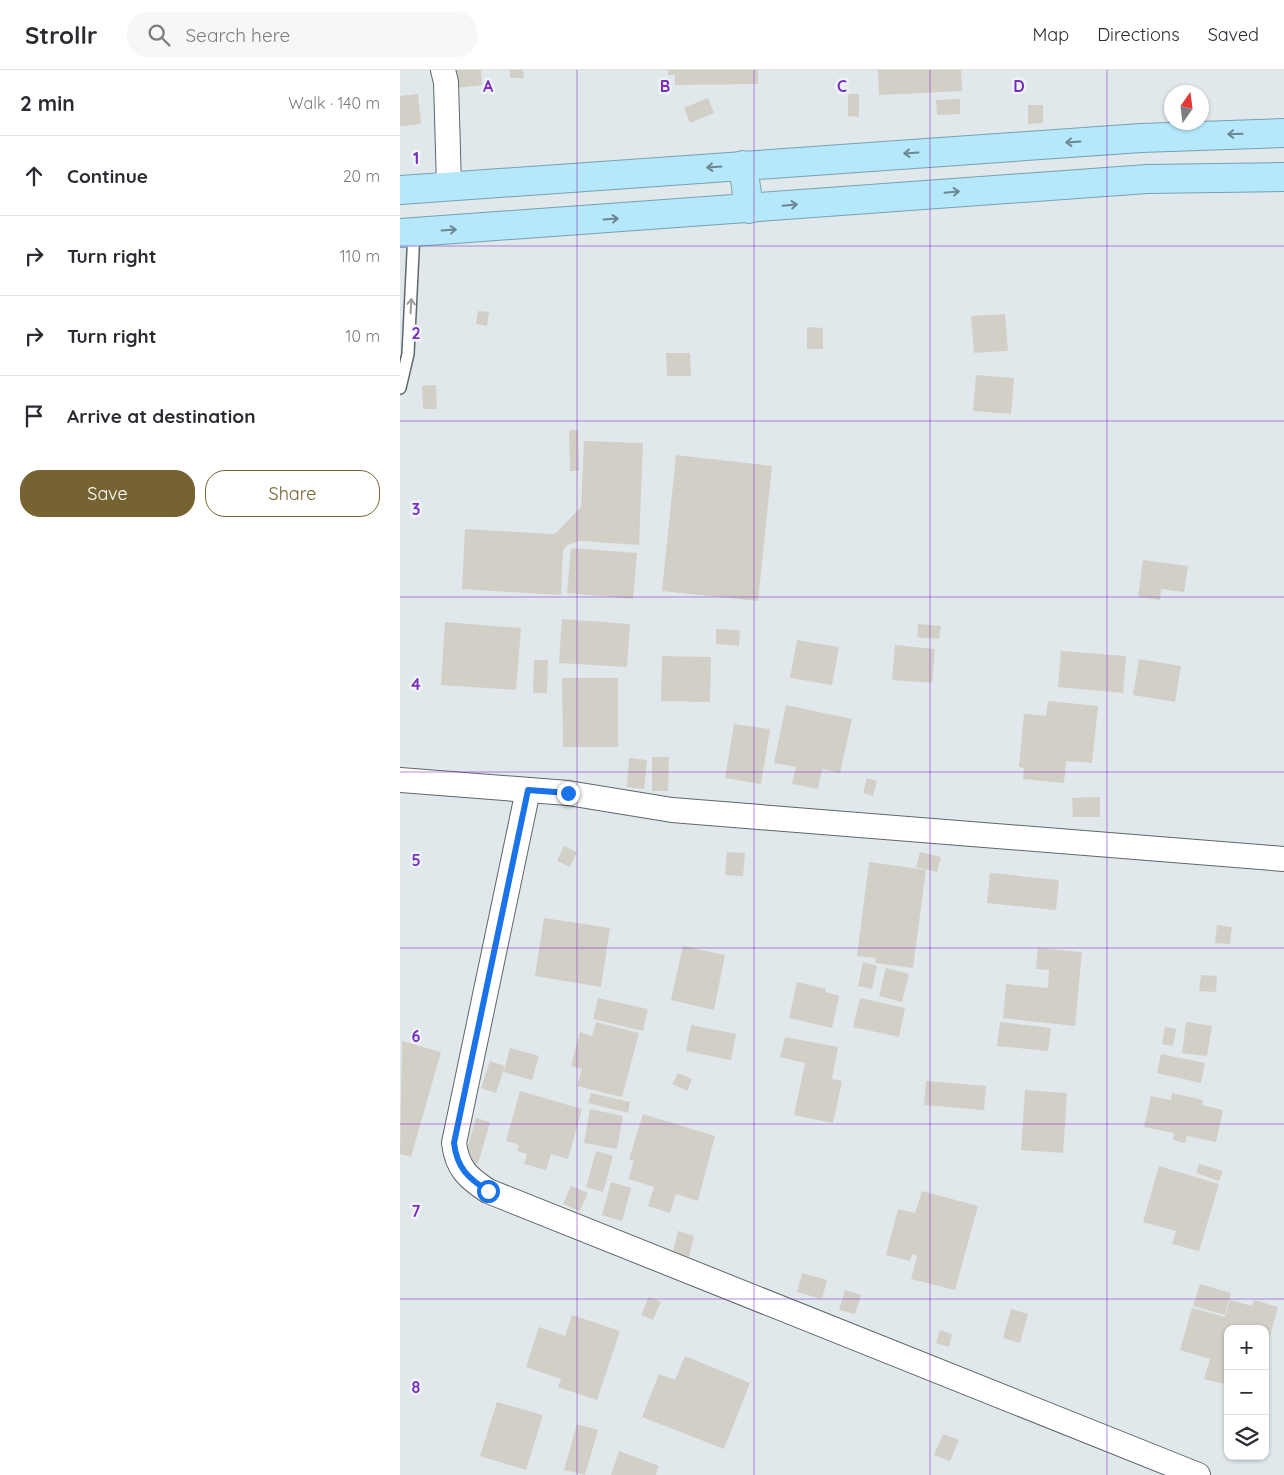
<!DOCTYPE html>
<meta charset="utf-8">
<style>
:root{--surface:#fff;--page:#f7f7f7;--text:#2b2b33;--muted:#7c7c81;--line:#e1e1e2;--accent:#766331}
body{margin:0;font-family:Quicksand,sans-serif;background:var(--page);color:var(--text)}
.controls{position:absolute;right:15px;bottom:15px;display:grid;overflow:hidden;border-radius:10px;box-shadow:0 1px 4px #0004}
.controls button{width:45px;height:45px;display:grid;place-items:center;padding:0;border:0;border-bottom:1px solid var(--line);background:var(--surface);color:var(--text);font:25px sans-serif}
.compass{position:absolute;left:764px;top:15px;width:45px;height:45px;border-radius:50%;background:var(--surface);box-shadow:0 1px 4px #0004;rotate:14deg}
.stop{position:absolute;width:15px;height:15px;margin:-11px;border:4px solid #1a73e8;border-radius:50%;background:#fff}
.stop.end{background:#1a73e8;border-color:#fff;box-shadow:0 1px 5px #0008}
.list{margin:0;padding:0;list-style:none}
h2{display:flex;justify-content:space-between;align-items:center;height:65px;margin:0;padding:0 20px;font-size:21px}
h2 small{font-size:16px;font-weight:400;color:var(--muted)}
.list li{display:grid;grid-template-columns:32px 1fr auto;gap:15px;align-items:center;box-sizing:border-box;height:80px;padding:0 20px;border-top:1px solid var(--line)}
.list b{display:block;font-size:19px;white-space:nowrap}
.list em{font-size:16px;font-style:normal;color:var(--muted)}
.actions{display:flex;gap:10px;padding:15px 20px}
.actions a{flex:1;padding:11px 0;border:1px solid var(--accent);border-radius:20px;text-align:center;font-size:18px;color:var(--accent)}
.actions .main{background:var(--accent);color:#fff}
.icon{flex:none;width:28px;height:28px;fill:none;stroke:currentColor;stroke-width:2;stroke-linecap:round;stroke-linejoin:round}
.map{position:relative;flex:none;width:884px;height:1405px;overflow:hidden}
header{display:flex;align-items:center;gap:30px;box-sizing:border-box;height:70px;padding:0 25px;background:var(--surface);border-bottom:1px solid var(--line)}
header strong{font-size:24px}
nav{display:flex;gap:28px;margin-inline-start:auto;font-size:18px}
.search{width:350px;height:45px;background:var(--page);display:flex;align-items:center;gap:12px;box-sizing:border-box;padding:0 18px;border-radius:20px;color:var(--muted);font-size:19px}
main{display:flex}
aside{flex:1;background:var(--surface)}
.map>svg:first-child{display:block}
.building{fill:#d2cfc7}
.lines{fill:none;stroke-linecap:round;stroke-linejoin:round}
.service-casing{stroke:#5f676a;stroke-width:14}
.minor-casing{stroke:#5f676a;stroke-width:26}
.trunk-casing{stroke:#76a0b1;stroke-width:30}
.service{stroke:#fff;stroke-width:11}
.minor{stroke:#fff;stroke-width:24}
.trunk{stroke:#b6e8fc;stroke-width:28}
.oneway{stroke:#6c8792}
.oneway2{stroke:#9c9d9e}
.route{stroke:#1a73e8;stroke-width:6}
.grid{fill:none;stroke:#7b2cbf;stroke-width:1;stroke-opacity:0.55}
.grid-label{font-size:16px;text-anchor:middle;font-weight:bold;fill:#7b2cbf;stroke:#edf5f9;stroke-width:5;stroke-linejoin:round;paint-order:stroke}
</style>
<header>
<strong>Strollr</strong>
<div class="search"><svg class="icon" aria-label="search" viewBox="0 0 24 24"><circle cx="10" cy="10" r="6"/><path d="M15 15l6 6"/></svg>Search here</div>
<nav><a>Map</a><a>Directions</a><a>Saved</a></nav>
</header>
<main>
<aside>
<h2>2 min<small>Walk · 140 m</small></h2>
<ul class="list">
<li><svg class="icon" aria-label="ahead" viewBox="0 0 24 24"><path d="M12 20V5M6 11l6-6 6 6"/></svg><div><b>Continue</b></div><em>20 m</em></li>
<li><svg class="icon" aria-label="right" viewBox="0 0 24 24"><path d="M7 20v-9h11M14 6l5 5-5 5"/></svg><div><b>Turn right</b></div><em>110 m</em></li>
<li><svg class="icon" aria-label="right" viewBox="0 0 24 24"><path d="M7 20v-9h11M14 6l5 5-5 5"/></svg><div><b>Turn right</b></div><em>10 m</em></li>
<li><svg class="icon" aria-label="arrive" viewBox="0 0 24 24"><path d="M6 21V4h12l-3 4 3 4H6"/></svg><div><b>Arrive at destination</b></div></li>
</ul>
<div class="actions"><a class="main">Save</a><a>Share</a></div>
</aside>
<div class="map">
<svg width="884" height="1405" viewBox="0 0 884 1405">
<rect width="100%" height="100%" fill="#e0e8ec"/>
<g class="building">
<polygon points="54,0 81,0 82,15 55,18"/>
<polygon points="110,0 123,0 124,8 110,8"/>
<polygon points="268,0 358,0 358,14 275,15 275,5 268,5"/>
<polygon points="478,0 561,0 562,21 479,25"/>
<polygon points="18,24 21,54 0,56 0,26"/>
<polygon points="448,24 459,24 459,47 448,46"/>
<polygon points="308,28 314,43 290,53 284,38"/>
<polygon points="560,29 560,44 537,45 536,30"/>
<polygon points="628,35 643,35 643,53 628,54"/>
<polygon points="78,241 89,242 87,256 76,254"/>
<polygon points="605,244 608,281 574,283 571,246"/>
<polygon points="407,257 423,258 423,279 407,279"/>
<polygon points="266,283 290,283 291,306 267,306"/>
<polygon points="576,305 614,308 611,344 573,341"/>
<polygon points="36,315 37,339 23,339 22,316"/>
<polygon points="169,360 178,360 179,401 170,401"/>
<polygon points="184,371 243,373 239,475 180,471 167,475 163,480 161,525 62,519 65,459 155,464 181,437"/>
<polygon points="276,385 372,396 358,531 262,521"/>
<polygon points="171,478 237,483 233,529 167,523"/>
<polygon points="743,490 788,496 784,522 761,519 760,530 738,527"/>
<polygon points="162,549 230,554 227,597 159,593"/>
<polygon points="45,552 121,558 116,620 41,615"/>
<polygon points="518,554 541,556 539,569 517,567"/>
<polygon points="316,559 340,560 339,576 316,574"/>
<polygon points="397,570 439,577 432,615 390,608"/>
<polygon points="495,575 535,579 532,613 492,610"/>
<polygon points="661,581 726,586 723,623 658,617"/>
<polygon points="262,586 311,587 310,632 261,631"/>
<polygon points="739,589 781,596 775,632 733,625"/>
<polygon points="134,590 148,590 147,623 133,623"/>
<polygon points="162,608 218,608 218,677 163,677"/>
<polygon points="648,631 698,636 692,693 666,691 664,713 623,709 624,698 619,697 624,644 646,646"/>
<polygon points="386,635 452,649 440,703 422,699 418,719 392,714 396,697 374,693"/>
<polygon points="334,654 370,659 361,714 325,708"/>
<polygon points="252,687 269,687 268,721 252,721"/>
<polygon points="229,688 247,690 244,719 227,717"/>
<polygon points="467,708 477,711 473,726 463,723"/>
<polygon points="700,727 700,747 673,747 672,728"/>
<polygon points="164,776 177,782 170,797 157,791"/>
<polygon points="327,782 345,783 343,806 325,805"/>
<polygon points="520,782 541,787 537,802 516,797"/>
<polygon points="469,792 526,800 513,898 475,893 476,888 457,886"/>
<polygon points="590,803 659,810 656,840 587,833"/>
<polygon points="144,848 210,858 201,917 135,906"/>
<polygon points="817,855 832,857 830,874 815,873"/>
<polygon points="283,876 325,885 314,940 271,930"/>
<polygon points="638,878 682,882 675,956 603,948 606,914 648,918 649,900 636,899"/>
<polygon points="463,892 477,896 472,919 458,916"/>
<polygon points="486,898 509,904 502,932 479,926"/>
<polygon points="801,905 817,906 816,922 799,921"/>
<polygon points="397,912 426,919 425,922 439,926 432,958 389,948"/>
<polygon points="198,928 248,939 243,961 193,949"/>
<polygon points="460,928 505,938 499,967 453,957"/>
<polygon points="196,952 239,963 222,1027 177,1016 182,999 171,996 180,962 192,966"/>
<polygon points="600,952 651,958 648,981 597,976"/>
<polygon points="786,952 812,956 807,986 782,983"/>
<polygon points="291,955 336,964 331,990 286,981"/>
<polygon points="765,957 776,959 773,976 762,974"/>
<polygon points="385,967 438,977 432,1009 442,1011 433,1053 394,1045 405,993 380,987"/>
<polygon points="2,971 41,982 11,1087 0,1084"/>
<polygon points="110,978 139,986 132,1010 104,1002"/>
<polygon points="761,984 805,993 801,1013 757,1003"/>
<polygon points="90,991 105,996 96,1023 81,1018"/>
<polygon points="278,1003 292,1009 287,1021 272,1014"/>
<polygon points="526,1011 586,1016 584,1040 524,1035"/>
<polygon points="625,1020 667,1023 663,1083 621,1080"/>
<polygon points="120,1021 182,1039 168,1089 151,1084 146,1100 124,1094 127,1084 117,1081 119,1075 106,1071"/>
<polygon points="191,1023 230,1032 228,1043 188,1033"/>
<polygon points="772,1023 803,1030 802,1035 823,1040 816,1072 787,1066 785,1073 773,1070 774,1063 744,1057 751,1026 771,1030"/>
<polygon points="190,1039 223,1046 217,1079 184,1073"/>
<polygon points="243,1044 315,1066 298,1131 276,1124 270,1143 248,1136 254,1117 228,1109 234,1091 229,1089"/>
<polygon points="76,1048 90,1052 78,1094 64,1090"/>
<polygon points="196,1081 213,1086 203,1122 186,1117"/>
<polygon points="799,1094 823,1101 819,1111 796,1103"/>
<polygon points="759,1096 819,1114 799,1181 772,1174 776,1161 743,1152"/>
<polygon points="211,1112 231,1118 222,1151 202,1145"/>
<polygon points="171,1116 188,1123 180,1141 163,1134"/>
<polygon points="522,1121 578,1136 555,1220 511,1209 517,1186 512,1184 510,1191 486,1185 498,1139 515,1143"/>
<polygon points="278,1161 294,1166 289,1187 273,1182"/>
<polygon points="402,1203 427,1210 422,1229 397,1222"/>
<polygon points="800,1214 831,1223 825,1245 793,1236"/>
<polygon points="445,1220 461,1225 455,1244 439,1240"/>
<polygon points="249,1227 261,1232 253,1250 241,1245"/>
<polygon points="830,1230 852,1236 854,1230 878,1237 866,1280 865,1259 828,1259 828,1315 804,1309 810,1289 780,1280 792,1238 825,1247"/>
<polygon points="611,1239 628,1244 620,1273 603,1268"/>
<polygon points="172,1245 220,1261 197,1330 158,1317 161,1309 126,1297 139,1257 165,1266"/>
<polygon points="540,1260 552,1264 549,1277 536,1273"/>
<polygon points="285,1286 350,1313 324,1379 242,1347 259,1304 275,1310"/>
<polygon points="97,1332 143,1345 126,1400 80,1386"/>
<polygon points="177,1354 198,1360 185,1405 164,1400"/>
<polygon points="543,1364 559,1370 550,1391 534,1385"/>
<polygon points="219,1381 259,1396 256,1405 211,1405"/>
</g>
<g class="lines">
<defs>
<polyline id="service" points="0,318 8,284 14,162"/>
<g id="minor">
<polyline points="43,0 46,12 49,116"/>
<polyline points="0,710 168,723 272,740 884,789"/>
<path d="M128,720l-74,353c3,25 14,35 34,48l710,284"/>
</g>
<g id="trunk">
<polyline points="343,95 349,139"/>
<polyline points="0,120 741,68 884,63"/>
<polyline points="0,163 747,109 884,107"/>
</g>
</defs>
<use href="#service" class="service-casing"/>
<use href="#minor" class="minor-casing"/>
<use href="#trunk" class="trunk-casing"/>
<use href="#service" class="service"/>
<use href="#minor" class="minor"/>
<use href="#trunk" class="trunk"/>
</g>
<defs><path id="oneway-shaft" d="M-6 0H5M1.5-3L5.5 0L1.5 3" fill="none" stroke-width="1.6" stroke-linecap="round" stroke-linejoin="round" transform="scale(1.25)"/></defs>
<g class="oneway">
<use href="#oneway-shaft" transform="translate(835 64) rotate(178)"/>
<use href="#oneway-shaft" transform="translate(673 72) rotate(176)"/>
<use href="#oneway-shaft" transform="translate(511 83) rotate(176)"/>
<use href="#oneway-shaft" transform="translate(314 97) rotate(176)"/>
<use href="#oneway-shaft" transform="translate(552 122) rotate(-5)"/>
<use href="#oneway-shaft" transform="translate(390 135) rotate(-5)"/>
<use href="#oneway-shaft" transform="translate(211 149) rotate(-4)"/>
<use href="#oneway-shaft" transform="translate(49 160) rotate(-4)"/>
</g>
<use class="oneway2" href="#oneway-shaft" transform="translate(11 236) rotate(-87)"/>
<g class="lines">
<path class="route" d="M88,1121c-20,-13 -31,-23 -34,-48l74,-353 40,3"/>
</g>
<path class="grid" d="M177,0v1405M354,0v1405M530,0v1405M707,0v1405M0,176h884M0,351h884M0,527h884M0,702h884M0,878h884M0,1054h884M0,1229h884"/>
<g class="grid-label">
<text x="88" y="22">A</text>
<text x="265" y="22">B</text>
<text x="442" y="22">C</text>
<text x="619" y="22">D</text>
<text x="16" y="94">1</text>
<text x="16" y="269">2</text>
<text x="16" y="445">3</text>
<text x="16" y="620">4</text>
<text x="16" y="796">5</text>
<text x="16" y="972">6</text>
<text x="16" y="1147">7</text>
<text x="16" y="1323">8</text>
</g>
</svg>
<div class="controls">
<button>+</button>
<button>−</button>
<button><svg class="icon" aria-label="layers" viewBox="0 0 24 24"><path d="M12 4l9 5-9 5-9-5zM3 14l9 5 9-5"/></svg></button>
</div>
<svg class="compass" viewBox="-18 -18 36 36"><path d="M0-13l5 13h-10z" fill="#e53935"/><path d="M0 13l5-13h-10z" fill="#7c7c81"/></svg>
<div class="stop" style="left:88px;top:1121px"></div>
<div class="stop end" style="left:168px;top:723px"></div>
</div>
</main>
